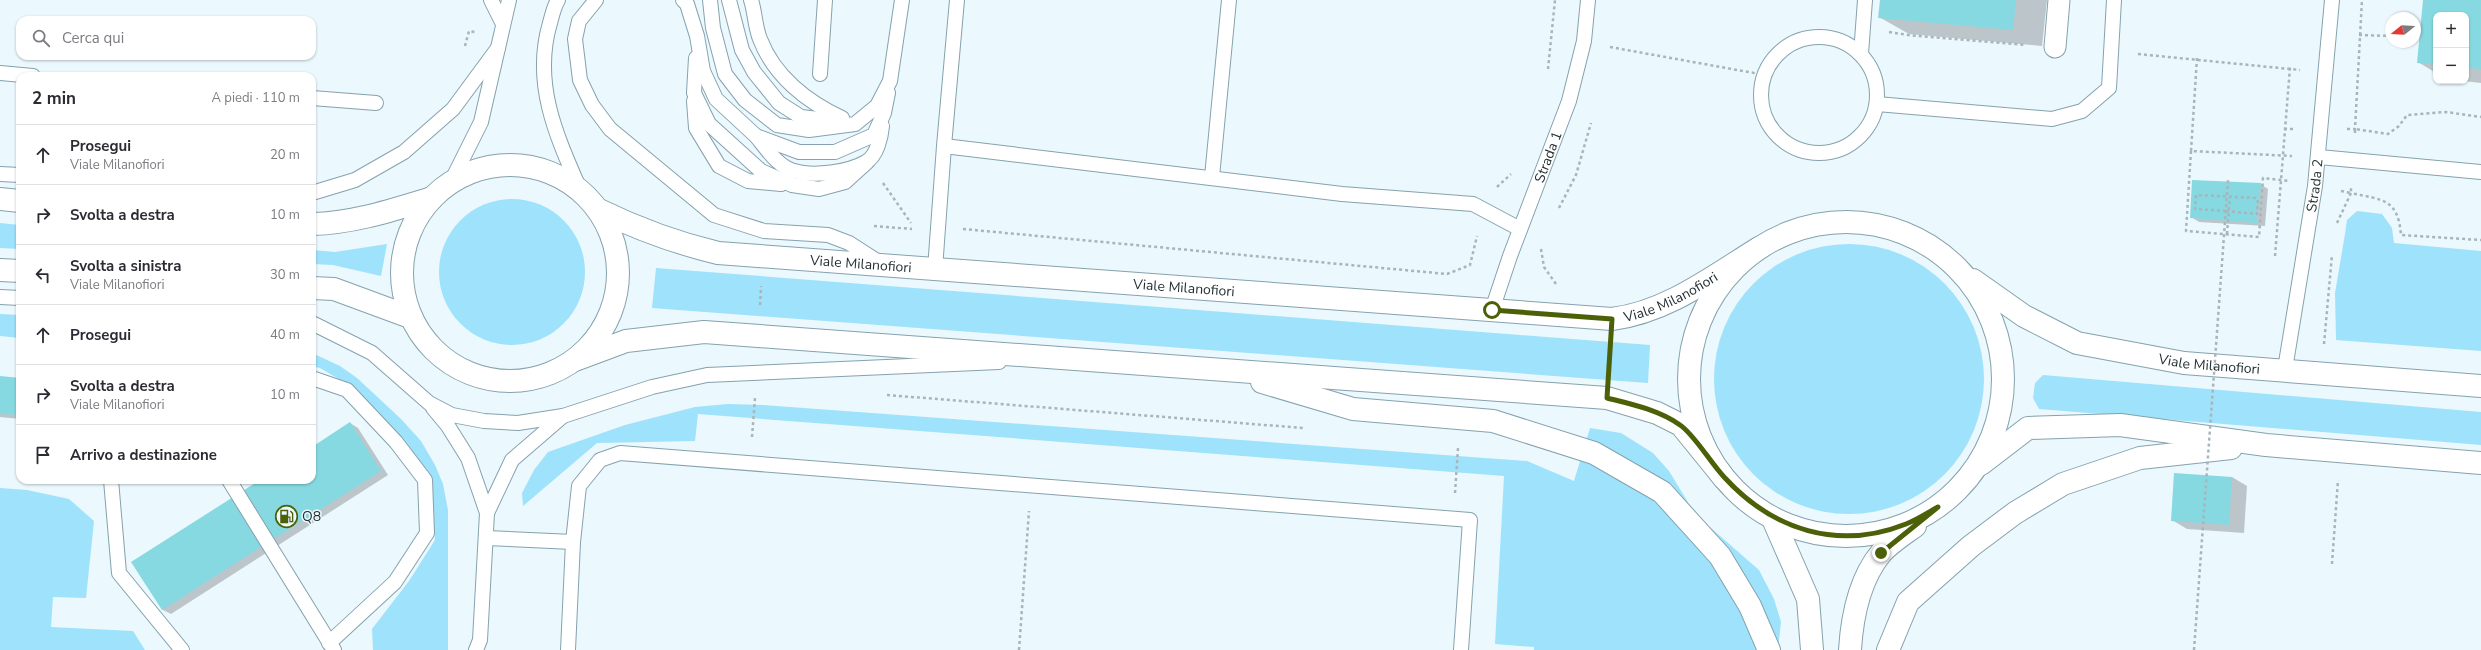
<!DOCTYPE html>
<html lang="it">
<meta charset="utf-8">
<style>
:root{--surface:#fff;--page:#f7f7f7;--text:#2b2b33;--muted:#7c7c81;--line:#e1e1e2}
body{margin:0;font-family:"Nunito Sans",sans-serif;background:var(--page);color:var(--text)}
.controls{position:absolute;right:12px;top:12px;display:grid;overflow:hidden;border-radius:8px;box-shadow:0 1px 3px #0004}
.controls button{width:36px;height:36px;display:grid;place-items:center;padding:0;border:0;border-bottom:1px solid var(--line);background:var(--surface);color:var(--text);font:20px sans-serif}
.compass{position:absolute;left:2385px;top:12px;width:36px;height:36px;border-radius:50%;background:var(--surface);box-shadow:0 1px 3px #0004;rotate:252deg}
.stop{position:absolute;width:12px;height:12px;margin:-9px;border:3px solid #4c6008;border-radius:50%;background:#fff}
.stop.end{background:#4c6008;border-color:#fff;box-shadow:0 1px 4px #0008}
.list{margin:0;padding:0;list-style:none}
h2{display:flex;justify-content:space-between;align-items:center;height:52px;margin:0;padding:0 16px;font-size:17px}
h2 small{font-size:13px;font-weight:400;color:var(--muted)}
.list li{display:grid;grid-template-columns:26px 1fr auto;gap:12px;align-items:center;box-sizing:border-box;height:60px;padding:0 16px;border-top:1px solid var(--line)}
.list b{display:block;font-size:15px;white-space:nowrap}
.list p{margin:0;font-size:13px;white-space:nowrap;color:var(--muted)}
.list em{font-size:13px;font-style:normal;color:var(--muted)}
.icon{flex:none;width:22px;height:22px;fill:none;stroke:currentColor;stroke-width:2;stroke-linecap:round;stroke-linejoin:round}
.map{position:relative;flex:none;width:2481px;height:650px;overflow:hidden}
.search{position:absolute;background:var(--surface);box-shadow:0 1px 3px #0004;left:16px;top:16px;width:300px;height:44px;display:flex;align-items:center;gap:10px;box-sizing:border-box;padding:0 14px;border-radius:12px;color:var(--muted);font-size:15px}
.panel{position:absolute;background:var(--surface);box-shadow:0 1px 3px #0004;left:16px;top:72px;width:300px;height:412px;border-radius:12px}
.map>svg:first-child{display:block}
.green{fill:#9ee2fc}
.shadow{fill:#0003}
.building{fill:#86d9e1}
.lines{fill:none;stroke-linecap:round;stroke-linejoin:round}
.service-casing{stroke:#85a2ae;stroke-width:16}
.pedestrian-casing{stroke:#85a2ae;stroke-width:23}
.secondary-casing{stroke:#85a2ae;stroke-width:24}
.path{stroke:#a8b5ba;stroke-width:2.5;stroke-dasharray:3 3;stroke-linecap:butt}
.service{stroke:#fff;stroke-width:14}
.pedestrian{stroke:#fff;stroke-width:21}
.secondary{stroke:#fff;stroke-width:22}
.path-bridge{stroke:#a8b5ba;stroke-width:2.5;stroke-dasharray:3 3;stroke-linecap:butt}
.route{stroke:#4c6008;stroke-width:5}
.labels{text-anchor:middle;stroke-width:3;stroke-linejoin:round;paint-order:stroke}
.street-label{font-size:14px;fill:#1f2b2f;stroke:#ebf8fd}
.poi-label{font-size:14px;fill:#1f2b2f;stroke:#ebf8fd;text-anchor:start}
</style>
<div class="map">
<svg width="2481" height="650" viewBox="0 0 2481 650">
<rect width="100%" height="100%" fill="#ebf8fd"/>
<g class="green">
<circle cx="512" cy="272" r="73"/>
<polygon points="2357,211 2382,214 2392,228 2394,243 2481,251 2481,351 2336,340 2335,293 2345,234 2347,220"/>
<polygon points="0,223 20,225 20,249 0,248"/>
<circle cx="1849" cy="379" r="135"/>
<polygon points="387,244 381,276 333,265 312,264 312,250 335,252"/>
<polygon points="656,268 1650,345 1648,383 652,308"/>
<polygon points="0,314 20,315 20,338 0,336"/>
<polygon points="312,353 340,366 357,378 401,419 421,441 435,465 443,484 448,510 448,650 373,650 372,629 409,581 435,540 428,478 347,384 320,368 312,366"/>
<polygon points="2043,375 2481,412 2481,445 2039,409 2033,398 2035,383"/>
<polygon points="728,404 763,405 1527,461 1574,481 1590,428 1621,433 1653,453 1669,471 1689,504 1704,522 1759,570 1774,599 1781,622 1778,650 1534,650 1534,647 1495,644 1504,476 698,414 695,441 597,443 523,506 522,493 534,470 548,452 625,425 695,407"/>
<polygon points="0,488 27,490 69,499 94,521 86,598 53,597 51,627 133,631 145,650 0,650"/>
</g>
<g class="shadow">
<polygon points="1881,0 2047,0 2042,46 1909,34 1879,17"/>
<polygon points="2424,0 2481,0 2481,83 2464,81 2466,15 2436,15 2436,73 2418,62"/>
<polygon points="2260,184 2268,189 2265,226 2199,222 2191,217"/>
<polygon points="0,377 20,379 20,419 0,417"/>
<polygon points="350,423 358,428 388,475 171,614 163,610 133,562 262,480 312,480 312,448"/>
<polygon points="2232,477 2247,486 2244,533 2187,529 2172,520"/>
</g>
<g class="building">
<polygon points="1880,0 2016,0 2013,30 1878,18"/>
<polygon points="2423,0 2481,0 2481,69 2466,68 2466,15 2436,15 2436,65 2417,63"/>
<polygon points="2192,180 2261,183 2257,223 2190,218"/>
<polygon points="0,376 20,378 20,415 0,414"/>
<polygon points="350,422 381,471 162,610 131,562 260,480 312,480 312,447"/>
<polygon points="2174,473 2232,477 2229,525 2171,521"/>
</g>
<g class="lines">
<defs>
<g id="service">
<polyline points="491,0 503,24"/>
<path d="M558,0c-4,6 -6,16 -8,23 -18,61 7,114 31,169"/>
<polyline points="596,0 579,21 575,39 580,80 592,105 610,129 714,215 764,231 828,235 849,243 880,263"/>
<polyline points="683,0 687,4 697,36 703,71 716,99 756,136 799,152 835,152 874,135 884,113 888,93"/>
<polyline points="710,0 713,28 725,74 745,100 777,125 809,130 855,124 877,106 890,81 902,0"/>
<polyline points="729,0 742,50 754,72 779,103 801,117 837,121"/>
<path d="M751,0c4,12 4,27 9,39 14,37 47,63 82,79"/>
<circle cx="1819" cy="95" r="58"/>
<polyline points="1861,54 1865,0"/>
<polyline points="696,58 694,93 709,124 761,171 792,185 819,189 845,182 867,162"/>
<polyline points="0,73 33,76"/>
<polyline points="820,74 825,0"/>
<polyline points="312,98 376,103"/>
<polyline points="694,101 696,128 719,166 748,181 781,184"/>
<polyline points="1877,104 2052,119 2082,111 2109,88 2114,0"/>
<path d="M756,136c10,12 22,31 38,35 20,6 55,1 72,-9 11,-6 15,-25 16,-36"/>
<polyline points="944,146 957,0"/>
<polyline points="2319,157 2481,172"/>
<polyline points="0,174 20,175"/>
<polyline points="1212,177 1229,0"/>
<polyline points="451,182 481,122 509,0"/>
<polyline points="312,193 355,180 404,152 453,109 498,48"/>
<polyline points="935,269 944,146 1342,194 1473,204 1520,229"/>
<polyline points="0,297 20,298"/>
<path id="s1" d="M1492,310l18,-54 59,-155 15,-60 4,-41"/>
<polyline points="312,323 372,353 429,403 452,415 484,421 518,423 563,416 652,387 707,375 999,362"/>
<path id="s2" d="M2285,369l30,-183 17,-186"/>
<polyline points="312,378 347,390 396,442 425,480 427,533 395,582 329,643"/>
<polyline points="433,408 448,426 468,458 487,513 480,640 476,650"/>
<polyline points="111,480 119,573 182,650"/>
<polyline points="229,480 334,650"/>
<polyline points="487,513 512,460 563,416"/>
<polyline points="486,538 573,542"/>
<polyline points="568,650 573,542 579,486 600,460 620,453 1470,520 1461,650"/>
</g>
<polyline id="pedestrian" points="2055,47 2059,0"/>
<g id="secondary">
<circle cx="510" cy="273" r="108"/>
<polyline points="0,199 20,201"/>
<path id="s3" d="M599,210c39,19 77,33 119,43l894,66c55,-7 100,-42 147,-71"/>
<circle cx="1846" cy="379" r="157"/>
<path d="M312,224c42,-1 80,-14 120,-26"/>
<polyline points="0,270 20,271"/>
<path id="s4" d="M1973,280l51,36 53,27 107,20 297,23"/>
<polyline points="312,288 334,289 410,317"/>
<polyline points="575,360 626,341 704,332 1607,398 1657,413 1681,425 1724,478"/>
<polyline points="1262,382 1353,409 1493,421 1594,453 1662,492 1720,556 1750,606 1769,650"/>
<polyline points="1981,464 2028,428 2120,425 2266,445 2481,463"/>
<polyline points="1773,519 1808,599 1812,650"/>
<path d="M1850,650c2,-33 9,-70 31,-97 9,-10 23,-19 34,-27"/>
<polyline points="1888,650 1908,602 1971,546 2015,513 2063,484 2140,458 2231,448"/>
</g>
</defs>
<use href="#service" class="service-casing"/>
<use href="#pedestrian" class="pedestrian-casing"/>
<use href="#secondary" class="secondary-casing"/>
<g class="path">
<polyline points="1889,32 1908,35 2025,45"/>
<polyline points="2359,35 2391,36"/>
<polyline points="2415,37 2417,38"/>
<polyline points="465,46 469,31 475,32"/>
<polyline points="1610,47 1765,75"/>
<polyline points="2138,54 2300,70"/>
<polyline points="2197,58 2191,151 2292,156"/>
<polyline points="1548,69 1555,0"/>
<polyline points="2284,129 2294,129"/>
<polyline points="2347,129 2355,129 2362,0"/>
<polyline points="2355,133 2355,129 2388,134 2399,126 2407,115 2446,112 2481,117"/>
<polyline points="2191,151 2186,231 2259,237 2263,178 2289,181"/>
<polyline points="883,183 911,223"/>
<polyline points="1497,187 1511,174"/>
<polyline points="2341,191 2351,193 2351,186"/>
<polyline points="1559,208 1576,175 1591,123"/>
<polyline points="2226,211 2195,209 2196,195 2258,198"/>
<path d="M2337,223l14,-30c31,7 47,5 50,42l80,5"/>
<polyline points="874,226 912,229"/>
<polyline points="963,229 1447,274 1470,265 1477,236"/>
<polyline points="2227,234 2230,196"/>
<polyline points="1541,249 1544,267 1556,284"/>
<polyline points="2275,256 2290,67"/>
<polyline points="760,305 761,286"/>
<polyline points="2324,344 2332,255"/>
<polyline points="1608,368 1610,349"/>
<polyline points="887,395 1303,428"/>
<polyline points="752,437 755,398"/>
<polyline points="1455,493 1458,448"/>
<polyline points="2332,564 2338,480"/>
<polyline points="1019,650 1029,511"/>
</g>
<use href="#service" class="service"/>
<use href="#pedestrian" class="pedestrian"/>
<use href="#secondary" class="secondary"/>
<g class="path-bridge">
<polyline points="2226,211 2257,214 2258,198"/>
<polyline points="2194,650 2228,180"/>
</g>
</g>
<g class="lines">
<path class="route" d="M1492,310l120,9 -5,79c24,6 52,12 73,27 14,9 32,40 45,53 48,52 113,73 181,46 11,-4 21,-11 32,-17l-57,46"/>
</g>
<defs>
<symbol id="fuel-ring" viewBox="-11 -11 22 22"><circle r="9.5" fill="#ebf8fd" stroke="#4c6008" stroke-width="1.5"/><path d="M-5.5-6h7V0h2V4h1.3V-2.5L3-4.5l.8-.8L6-3V5H2.5V1h-1V6h-7ZM-4.2-4.7v3.2H.2V-4.7Z" fill="#4c6008"/></symbol>
</defs>
<g fill-rule="evenodd">
<use href="#fuel-ring" x="274" y="504" width="25" height="25"/>
</g>
<g class="labels">
<g class="street-label">
<text dy="5" stroke="none"><textPath href="#s1" startOffset="163">Strada 1</textPath></text>
<text dy="5" stroke="none"><textPath href="#s2" startOffset="186">Strada 2</textPath></text>
<text dy="5" stroke="none"><textPath href="#s3" startOffset="270">Viale Milanofiori</textPath></text>
<text dy="5" stroke="none"><textPath href="#s3" startOffset="594">Viale Milanofiori</textPath></text>
<text dy="5" stroke="none"><textPath href="#s3" startOffset="1086">Viale Milanofiori</textPath></text>
<text dy="5" stroke="none"><textPath href="#s4" startOffset="256">Viale Milanofiori</textPath></text>
</g>
<g class="poi-label">
<text x="302" y="521">Q8</text>
</g>
</g>
</svg>
<div class="controls">
<button>+</button>
<button>−</button>
</div>
<svg class="compass" viewBox="-18 -18 36 36"><path d="M0-13l5 13h-10z" fill="#e53935"/><path d="M0 13l5-13h-10z" fill="#7c7c81"/></svg>
<div class="stop" style="left:1492px;top:310px"></div>
<div class="stop end" style="left:1881px;top:553px"></div>
<div class="search"><svg class="icon" aria-label="search" viewBox="0 0 24 24"><circle cx="10" cy="10" r="6"/><path d="M15 15l6 6"/></svg>Cerca qui</div>
<section class="panel">
<h2>2 min<small>A piedi · 110 m</small></h2>
<ul class="list">
<li><svg class="icon" aria-label="ahead" viewBox="0 0 24 24"><path d="M12 20V5M6 11l6-6 6 6"/></svg><div><b>Prosegui</b><p>Viale Milanofiori</p></div><em>20 m</em></li>
<li><svg class="icon" aria-label="right" viewBox="0 0 24 24"><path d="M7 20v-9h11M14 6l5 5-5 5"/></svg><div><b>Svolta a destra</b></div><em>10 m</em></li>
<li><svg class="icon" aria-label="left" viewBox="0 0 24 24"><path d="M17 20v-9H6M10 6l-5 5 5 5"/></svg><div><b>Svolta a sinistra</b><p>Viale Milanofiori</p></div><em>30 m</em></li>
<li><svg class="icon" aria-label="ahead" viewBox="0 0 24 24"><path d="M12 20V5M6 11l6-6 6 6"/></svg><div><b>Prosegui</b></div><em>40 m</em></li>
<li><svg class="icon" aria-label="right" viewBox="0 0 24 24"><path d="M7 20v-9h11M14 6l5 5-5 5"/></svg><div><b>Svolta a destra</b><p>Viale Milanofiori</p></div><em>10 m</em></li>
<li><svg class="icon" aria-label="arrive" viewBox="0 0 24 24"><path d="M6 21V4h12l-3 4 3 4H6"/></svg><div><b>Arrivo a destinazione</b></div></li>
</ul>
</section>
</div>
